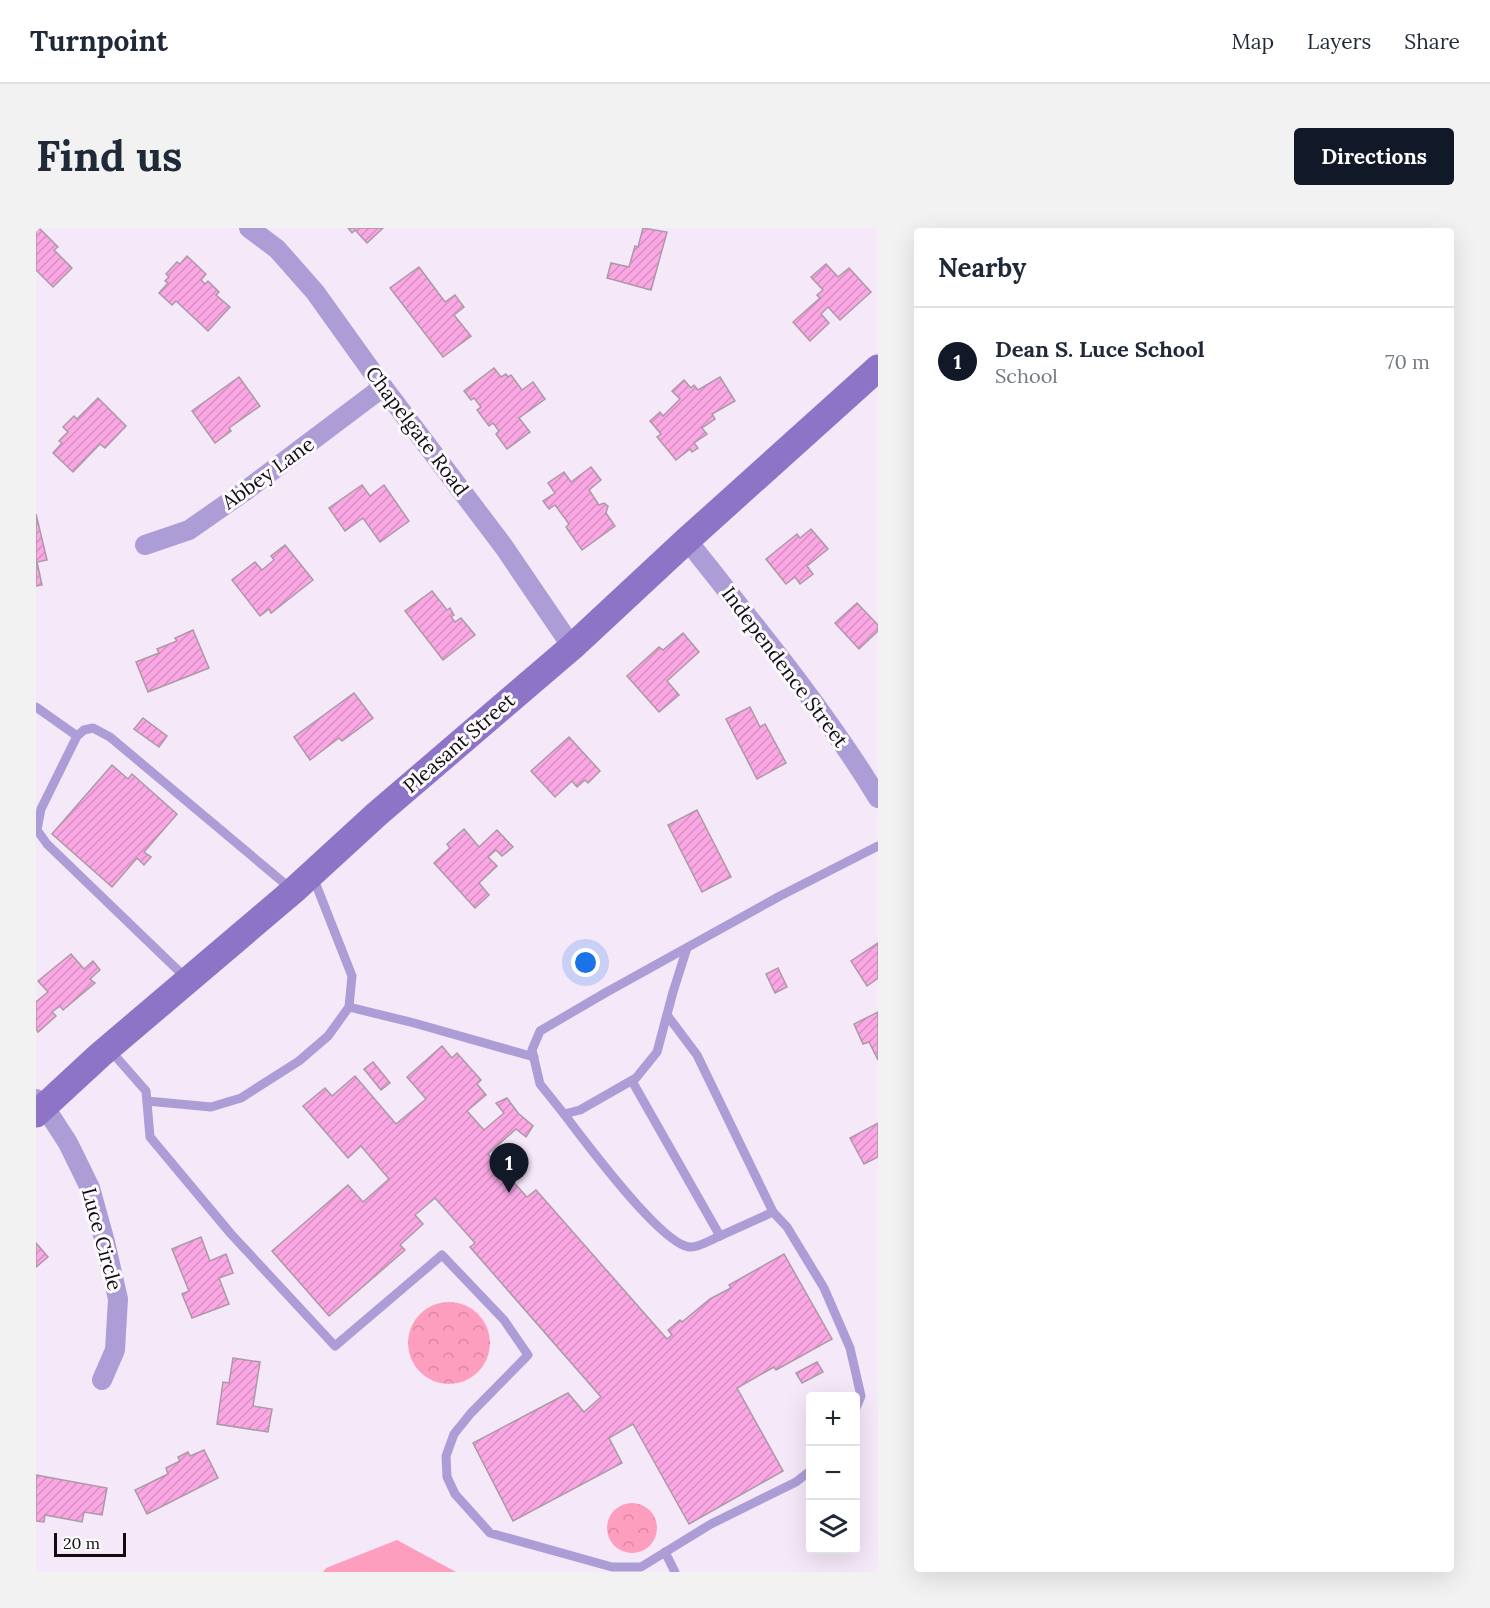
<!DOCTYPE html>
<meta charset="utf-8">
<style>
:root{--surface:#fff;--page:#f2f2f3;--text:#1f2937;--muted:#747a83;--line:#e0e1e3;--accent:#111827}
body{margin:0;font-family:Lora,serif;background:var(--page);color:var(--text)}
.controls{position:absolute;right:18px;bottom:18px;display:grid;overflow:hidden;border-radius:6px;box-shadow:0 6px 24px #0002}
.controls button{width:54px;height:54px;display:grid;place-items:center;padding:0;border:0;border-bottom:2px solid var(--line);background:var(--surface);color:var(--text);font:30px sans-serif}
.scale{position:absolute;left:18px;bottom:15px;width:72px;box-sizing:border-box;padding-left:6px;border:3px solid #100c11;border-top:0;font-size:16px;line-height:21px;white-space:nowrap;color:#100c11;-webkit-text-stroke:4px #fcfafd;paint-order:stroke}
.you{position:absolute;left:550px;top:735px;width:21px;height:21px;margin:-15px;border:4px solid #fff;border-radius:50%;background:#1a73e8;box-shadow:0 0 0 9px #1a73e833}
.badge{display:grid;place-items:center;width:39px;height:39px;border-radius:50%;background:var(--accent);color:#fff;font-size:20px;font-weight:700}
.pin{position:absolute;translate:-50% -50px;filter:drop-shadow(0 2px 3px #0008)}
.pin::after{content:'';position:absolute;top:32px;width:21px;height:18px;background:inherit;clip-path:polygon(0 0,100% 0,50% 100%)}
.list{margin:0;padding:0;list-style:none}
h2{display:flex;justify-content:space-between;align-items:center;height:78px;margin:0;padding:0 24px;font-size:26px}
h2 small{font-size:20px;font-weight:400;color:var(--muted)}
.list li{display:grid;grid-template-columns:39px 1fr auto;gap:18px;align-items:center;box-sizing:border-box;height:108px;padding:0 24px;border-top:2px solid var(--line)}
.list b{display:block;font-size:22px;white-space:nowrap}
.list p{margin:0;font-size:20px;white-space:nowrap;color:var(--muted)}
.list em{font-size:20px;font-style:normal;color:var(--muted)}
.icon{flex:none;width:33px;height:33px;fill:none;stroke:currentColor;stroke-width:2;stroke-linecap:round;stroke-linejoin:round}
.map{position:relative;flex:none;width:842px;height:1344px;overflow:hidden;border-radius:6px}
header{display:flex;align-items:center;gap:36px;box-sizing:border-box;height:84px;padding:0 30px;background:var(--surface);border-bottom:2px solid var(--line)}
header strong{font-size:28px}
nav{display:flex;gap:33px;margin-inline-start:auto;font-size:21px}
.intro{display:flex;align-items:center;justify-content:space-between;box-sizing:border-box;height:144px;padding:0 36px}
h1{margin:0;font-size:42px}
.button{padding:15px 27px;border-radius:6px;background:var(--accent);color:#fff;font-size:21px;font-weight:700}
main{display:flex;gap:36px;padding:0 36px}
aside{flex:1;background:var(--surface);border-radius:6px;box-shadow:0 6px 24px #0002}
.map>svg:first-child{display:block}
.green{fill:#fe9ebf}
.park{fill:url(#park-crowns)}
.building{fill:url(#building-hatch);stroke:#ab9aa6;stroke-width:1.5}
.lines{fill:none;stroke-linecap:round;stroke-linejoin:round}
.lane{stroke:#ad9dd6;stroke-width:9}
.street{stroke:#ad9dd6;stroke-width:20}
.secondary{stroke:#8e74c7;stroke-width:27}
.labels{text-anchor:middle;stroke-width:6;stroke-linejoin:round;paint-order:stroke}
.street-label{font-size:20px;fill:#100c11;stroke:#fcfafd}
</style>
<header>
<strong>Turnpoint</strong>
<nav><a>Map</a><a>Layers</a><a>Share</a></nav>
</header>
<div class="intro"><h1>Find us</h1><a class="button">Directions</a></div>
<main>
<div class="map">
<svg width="842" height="1344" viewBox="0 0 842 1344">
<defs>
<pattern id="park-crowns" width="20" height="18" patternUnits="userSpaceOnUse" patternTransform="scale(1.5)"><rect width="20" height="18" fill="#fe9ebf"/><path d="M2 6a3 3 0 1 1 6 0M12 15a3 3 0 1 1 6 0" fill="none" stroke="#d987a3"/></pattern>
<pattern id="building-hatch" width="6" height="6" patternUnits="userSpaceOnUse" patternTransform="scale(1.5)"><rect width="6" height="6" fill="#faa7e3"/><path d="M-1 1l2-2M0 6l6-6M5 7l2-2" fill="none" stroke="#d58fc2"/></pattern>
</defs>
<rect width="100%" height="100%" fill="#f5e8f9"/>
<polygon class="green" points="361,1312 420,1344 287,1344 290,1340"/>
<g class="park">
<circle cx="413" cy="1115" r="41"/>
<circle cx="596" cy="1300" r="25"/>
</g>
<g class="building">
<polygon points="0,0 3,0 22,19 18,22 36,40 17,59 0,42"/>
<polygon points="312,0 347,0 331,15 319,2 316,5"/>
<polygon points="607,0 631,4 615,62 571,50 575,35 593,39 599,18 602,19"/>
<polygon points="151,28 170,46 165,52 169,56 172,53 183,64 180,67 194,79 172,103 140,73 136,77 123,65 132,55 129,53 133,49 130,46 141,34 144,36"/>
<polygon points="790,36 802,49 813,40 835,64 804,92 792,79 785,86 793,95 774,113 757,94 784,70 781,67 787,62 775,49"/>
<polygon points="383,39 409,74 419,67 428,79 418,87 435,108 407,129 354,60"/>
<polygon points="458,140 465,149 470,146 472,149 475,147 486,162 497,154 509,171 483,190 494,204 471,221 460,206 463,203 457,195 453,198 441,182 445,179 438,170 435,172 428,163"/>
<polygon points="203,149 224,178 193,200 195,203 179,215 156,183"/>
<polygon points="684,149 699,173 676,186 679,191 666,200 671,206 658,215 662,220 656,224 654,221 640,232 621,209 625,206 614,193 624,184 627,188 644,171 636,163 648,152 655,160 658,157 662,162"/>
<polygon points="62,170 90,198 69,220 64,216 37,244 17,225 26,215 23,213 32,204 27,199 38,188 41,191"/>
<polygon points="555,239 565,252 553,262 563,277 568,275 572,278 570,285 579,298 546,322 530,299 533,296 519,277 513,281 507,273 519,265 512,255 528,244 535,254"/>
<polygon points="326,257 334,268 348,257 373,293 344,314 327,290 309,303 293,280"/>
<polygon points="0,286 11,332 1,334 6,357 0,358"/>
<polygon points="775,301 792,321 771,338 777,346 764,356 759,349 750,356 730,331 761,306 764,310"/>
<polygon points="249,317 277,352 235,385 233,381 224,388 196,352 219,334 226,342 238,332 235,328"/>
<polygon points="396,363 411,382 414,380 418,387 415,389 419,394 425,390 439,407 407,432 369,383"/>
<polygon points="821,375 842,397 842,403 823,421 799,395"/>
<polygon points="157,402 173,440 112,464 100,434 123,425 121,421 141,413 139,410"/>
<polygon points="647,405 663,424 631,453 643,467 623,484 591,448 623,419 627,422"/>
<polygon points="318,465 337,490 306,513 303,510 274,532 258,509"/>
<polygon points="714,479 724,499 729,496 750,535 721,551 690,491"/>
<polygon points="107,490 131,508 123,519 98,501"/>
<polygon points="533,509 564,543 552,555 549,552 541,559 536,553 519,569 495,543"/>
<polygon points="76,537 92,551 96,546 141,586 108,624 115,629 108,637 101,630 76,659 16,606"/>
<polygon points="661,582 695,649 666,664 632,597"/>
<polygon points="428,601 443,619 461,602 477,619 466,628 460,622 452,629 461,638 443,655 453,667 439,680 398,635 414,620 411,616"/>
<polygon points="842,715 842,750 831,758 815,733"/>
<polygon points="35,726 48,741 57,733 64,742 54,751 59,755 27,782 24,778 16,784 20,788 2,804 0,801 0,774 12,764 2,753"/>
<polygon points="742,740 751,759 739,765 730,746"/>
<polygon points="842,784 842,832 833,814 827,816 818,796"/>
<polygon points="406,818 416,830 421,825 445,852 441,856 450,867 431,883 448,902 468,885 460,875 471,870 482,885 497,898 490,909 480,901 452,926 491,969 500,962 631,1111 636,1107 632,1102 644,1092 646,1094 674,1071 695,1060 693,1057 748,1026 796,1111 740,1142 738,1139 701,1160 747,1243 653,1296 597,1196 573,1210 586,1235 477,1293 437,1215 532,1165 548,1184 565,1169 434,1019 439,1015 399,970 379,987 387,996 364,1017 369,1022 293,1088 236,1023 312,957 327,974 353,951 325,918 312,930 267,878 289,860 296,868 319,848 360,896 390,871 371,849"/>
<polygon points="337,834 354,855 345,862 328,841"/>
<polygon points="842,895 842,929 828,936 814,910"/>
<polygon points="165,1009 174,1033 190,1026 197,1045 183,1050 193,1076 156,1090 146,1066 153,1063 136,1021"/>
<polygon points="0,1015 12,1029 0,1039"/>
<polygon points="197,1130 224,1134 217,1178 236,1181 232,1204 181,1196 187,1154 193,1155"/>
<polygon points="781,1134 787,1144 766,1155 760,1145"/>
<polygon points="168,1222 182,1250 111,1286 99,1262 132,1246 130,1240 144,1233 142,1229 152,1224 154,1228"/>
<polygon points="0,1247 71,1260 66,1287 48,1284 46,1294 9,1287 8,1294 0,1293"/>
</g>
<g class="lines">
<g class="lane">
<polyline points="0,479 41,508"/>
<polyline points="651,720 637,764 621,824 600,850 544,882 528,886 504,856 496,822 504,803 569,765 744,668 842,618"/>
<polyline points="150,750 11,616 1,602 5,581 41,508 48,502 57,500 74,509 254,660"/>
<polyline points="313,779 378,795 498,829"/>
<polyline points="74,822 110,863 114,909 195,1006 299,1118 406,1027 468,1092 492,1127 435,1185 418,1206 410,1228 411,1249 419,1266 454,1305 576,1339 605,1339 675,1296 760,1254 774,1243"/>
<polyline points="596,853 684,1008 737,984 661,827 631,787"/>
<polyline points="111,873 175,879 205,870 263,833 292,808 313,779 316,748 277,649"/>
<path d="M528,886c19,25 98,132 126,133 8,1 22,-8 30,-11"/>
<polyline points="737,984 751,999 788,1060 814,1120 825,1168 820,1180"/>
<polyline points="629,1324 639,1344"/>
</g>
<g class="street">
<polyline points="213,0 241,21 279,64 347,159 468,319 536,419"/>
<path d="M651,312c66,84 136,167 191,258"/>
<polyline points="109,317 153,302 209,263 347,159"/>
<polyline points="0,871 8,878 32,915 54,960 69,1014 82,1071 79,1122 66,1152"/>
</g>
<polyline class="secondary" points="0,886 64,827 257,663 341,586 536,419 651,312 842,140"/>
</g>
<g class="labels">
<g class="street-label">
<text transform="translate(381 203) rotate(53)" y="7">Chapelgate Road</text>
<text transform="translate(232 245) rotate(-36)" y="7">Abbey Lane</text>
<text transform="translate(749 439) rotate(53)" y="7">Independence Street</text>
<text transform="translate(423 515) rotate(-41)" y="7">Pleasant Street</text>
<text transform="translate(66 1011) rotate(75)" y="7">Luce Circle</text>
</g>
</g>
</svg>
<div class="controls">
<button>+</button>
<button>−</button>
<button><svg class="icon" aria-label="layers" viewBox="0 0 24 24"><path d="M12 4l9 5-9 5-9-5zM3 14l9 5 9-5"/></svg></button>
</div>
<div class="scale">20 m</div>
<div class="you"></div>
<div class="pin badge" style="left:473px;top:965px">1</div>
</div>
<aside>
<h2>Nearby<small></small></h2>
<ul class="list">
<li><span class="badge">1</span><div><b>Dean S. Luce School</b><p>School</p></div><em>70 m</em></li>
</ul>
</aside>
</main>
